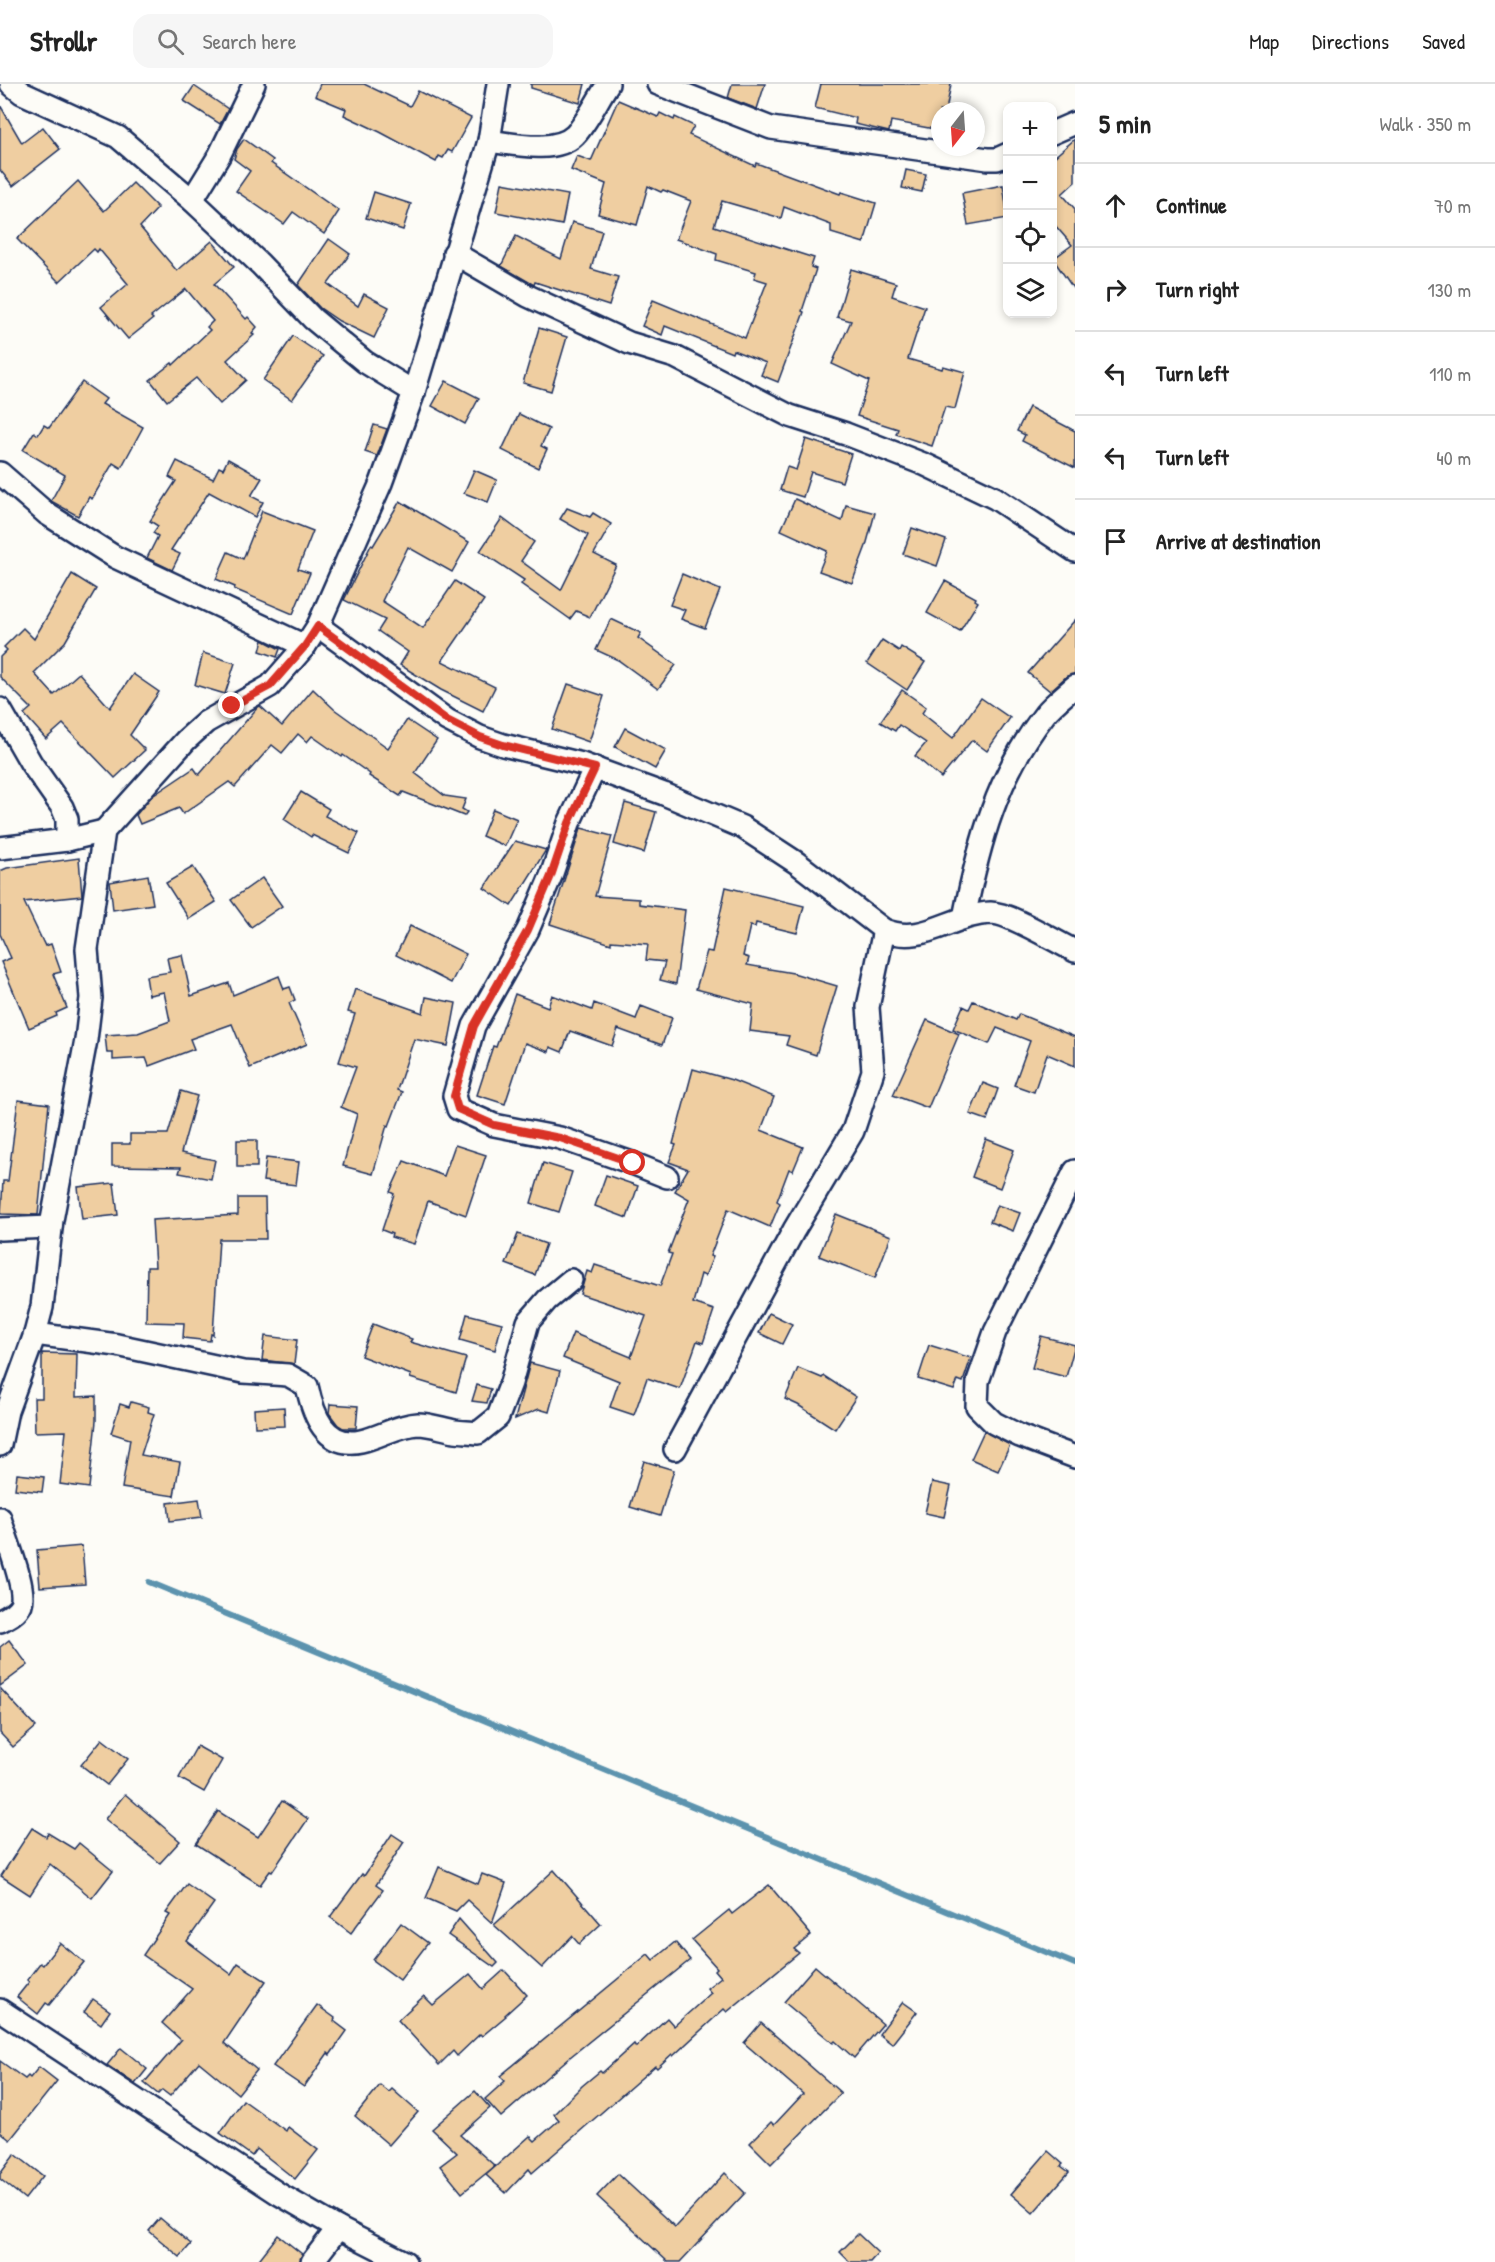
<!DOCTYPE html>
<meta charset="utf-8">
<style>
:root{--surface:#fff;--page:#f6f6f6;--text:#222;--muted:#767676;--line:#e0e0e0}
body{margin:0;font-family:"Patrick Hand",sans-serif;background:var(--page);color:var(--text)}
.controls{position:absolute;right:18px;top:18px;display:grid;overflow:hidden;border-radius:12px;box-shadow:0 3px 9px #0003}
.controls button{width:54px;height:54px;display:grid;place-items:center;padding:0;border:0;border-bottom:2px solid var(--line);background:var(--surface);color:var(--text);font:30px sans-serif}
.compass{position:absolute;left:931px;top:18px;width:54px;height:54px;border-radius:50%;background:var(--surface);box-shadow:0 3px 9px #0003;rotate:197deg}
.stop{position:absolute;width:18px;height:18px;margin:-14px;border:4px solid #d93025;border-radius:50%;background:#fff}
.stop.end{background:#d93025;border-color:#fff;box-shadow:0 2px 6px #0008}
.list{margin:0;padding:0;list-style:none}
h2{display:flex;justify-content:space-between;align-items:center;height:78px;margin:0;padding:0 24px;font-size:26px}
h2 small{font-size:20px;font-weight:400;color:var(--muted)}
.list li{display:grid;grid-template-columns:39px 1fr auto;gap:18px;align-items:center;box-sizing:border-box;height:84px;padding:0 24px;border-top:2px solid var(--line)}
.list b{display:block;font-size:22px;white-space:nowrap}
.list em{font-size:20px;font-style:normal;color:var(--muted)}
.icon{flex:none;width:33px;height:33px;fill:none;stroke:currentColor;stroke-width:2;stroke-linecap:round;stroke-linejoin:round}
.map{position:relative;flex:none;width:1075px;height:2178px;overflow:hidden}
header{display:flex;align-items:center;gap:36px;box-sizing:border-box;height:84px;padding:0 30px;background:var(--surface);border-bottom:2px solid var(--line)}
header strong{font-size:28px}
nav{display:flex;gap:33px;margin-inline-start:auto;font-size:21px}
.search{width:420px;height:54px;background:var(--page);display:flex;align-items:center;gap:15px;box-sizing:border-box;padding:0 21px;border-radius:18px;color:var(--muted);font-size:22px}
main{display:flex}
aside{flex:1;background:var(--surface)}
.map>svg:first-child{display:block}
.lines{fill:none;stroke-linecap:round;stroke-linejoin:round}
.stream{stroke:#5b93ae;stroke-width:6}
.building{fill:#efcea1;stroke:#1b2f5e;stroke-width:1.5}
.minor-casing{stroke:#1b2f5e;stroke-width:26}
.minor{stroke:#fdfcf7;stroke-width:21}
.route{stroke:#d93025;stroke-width:8}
</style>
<header>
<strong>Strollr</strong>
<div class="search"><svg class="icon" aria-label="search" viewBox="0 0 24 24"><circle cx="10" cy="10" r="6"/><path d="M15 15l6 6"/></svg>Search here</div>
<nav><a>Map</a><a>Directions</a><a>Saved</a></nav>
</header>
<main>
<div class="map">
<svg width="1075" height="2178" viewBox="0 0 1075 2178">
<rect width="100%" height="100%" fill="#fdfcf7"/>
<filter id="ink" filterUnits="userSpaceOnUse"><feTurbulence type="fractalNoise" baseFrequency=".0167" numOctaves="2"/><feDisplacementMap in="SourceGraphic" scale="12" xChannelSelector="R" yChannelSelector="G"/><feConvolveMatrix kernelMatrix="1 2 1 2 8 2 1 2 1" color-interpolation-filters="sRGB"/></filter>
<g filter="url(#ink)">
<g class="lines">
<polyline class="stream" points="149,1498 1075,1880"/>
</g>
<g class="building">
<polygon points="320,0 364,0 410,22 418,7 471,34 452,68 448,66 443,74 439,72 436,78 380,48 344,31 346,25 315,12"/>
<polygon points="531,0 585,0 580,19 531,4"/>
<polygon points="732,0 765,0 757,25 728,14"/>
<polygon points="821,0 951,0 946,27 940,27 940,46 891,37 889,48 855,40 856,34 815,24"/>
<polygon points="194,2 228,25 220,40 184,17"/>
<polygon points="618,16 658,33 660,29 674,36 675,33 694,42 689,51 755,82 756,79 840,110 841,108 876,119 864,159 831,149 831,141 784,123 781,134 722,117 714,142 814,174 811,183 816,185 802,227 804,228 778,298 761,291 766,279 733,266 732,269 665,242 662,251 642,242 653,216 745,254 767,198 754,194 756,188 716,176 717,170 676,155 691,117 663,106 661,108 648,102 637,141 598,130 606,100 571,86 577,72 591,77"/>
<polygon points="0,21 22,59 43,43 60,65 13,102 0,86"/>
<polygon points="244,55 273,76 271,79 339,127 324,150 293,128 284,140 236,107 250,87 234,75 237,65"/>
<polygon points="1075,55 1075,98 1062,110 1075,125 1075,207 1053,175 1072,161 1053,139 1053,74"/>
<polygon points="906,86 926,90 922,108 902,104"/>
<polygon points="78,97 104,127 133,99 158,124 140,143 177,187 212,157 234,183 214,200 246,235 248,233 257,243 252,249 254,251 227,276 246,296 220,320 196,294 167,317 150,296 172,279 173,281 210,246 207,243 213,237 186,205 151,233 153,235 128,255 101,223 128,200 99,165 97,168 94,165 59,198 17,155"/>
<polygon points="502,99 568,111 562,141 496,128"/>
<polygon points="1003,101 1008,134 968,141 962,109"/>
<polygon points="374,108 411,120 403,146 366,134"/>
<polygon points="572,138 602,147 591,185 618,193 609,222 535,198 534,201 501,182 516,152 561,175"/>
<polygon points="329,155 350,170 328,200 358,222 364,210 389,223 374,254 339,237 320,224 298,201"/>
<polygon points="851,185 896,199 892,212 925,223 908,275 942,285 943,282 965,288 955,325 945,323 932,362 896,350 898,345 857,332 869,297 832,280 851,237 837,233"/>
<polygon points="539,244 567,253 551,307 523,299"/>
<polygon points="293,252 323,272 292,316 263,296"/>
<polygon points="446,297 479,314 465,340 432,322"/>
<polygon points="82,298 106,315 102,320 143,343 121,384 113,379 92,415 89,413 78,432 51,417 65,391 23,366 34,348 38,351 44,341 49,344"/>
<polygon points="1029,323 1075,347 1075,384 1022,357 1025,351 1017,347"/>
<polygon points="519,330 549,345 541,362 547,365 538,384 502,366"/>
<polygon points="374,341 387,345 377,372 365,368"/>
<polygon points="806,355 851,370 842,398 811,388 803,413 780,406 787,383 796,386"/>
<polygon points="228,375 262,394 251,412 263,418 255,433 209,408 171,466 180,470 172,486 147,474 158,452 153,449 158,442 150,437 176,397 169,393 177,377 213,395 219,383 223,385"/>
<polygon points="474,386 497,396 488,418 464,409"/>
<polygon points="795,415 842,437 846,421 875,429 866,462 852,499 819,487 827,467 781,446"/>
<polygon points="400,417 469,458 452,488 408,463 382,517 423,544 455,497 484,516 442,577 495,603 483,627 441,606 400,581 408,568 378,547 385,536 344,516 371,461 373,462"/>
<polygon points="567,424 590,433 593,429 611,440 594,470 616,481 590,533 576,527 570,535 521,500 524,496 480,467 502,434 534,458 521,477 561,506 588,451 560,435"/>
<polygon points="262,427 313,447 298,485 310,489 293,530 234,505 235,503 216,495 228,468 243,475"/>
<polygon points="912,444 946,456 937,482 903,470"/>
<polygon points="72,490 96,505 65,558 34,589 54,611 79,589 110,624 133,590 159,608 130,651 145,666 115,694 63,640 46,655 24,630 31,624 0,593 0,573 7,566 4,563 23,544 34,555"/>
<polygon points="682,490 720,506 705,544 681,535 685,526 670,521"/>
<polygon points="945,497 976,514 975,516 978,518 960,547 927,529"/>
<polygon points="611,535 641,549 638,554 676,581 658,605 618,576 596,566"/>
<polygon points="1075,536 1075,590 1067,592 1050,607 1028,589"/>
<polygon points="263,556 280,565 277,573 260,567"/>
<polygon points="882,556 899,567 901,563 925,578 907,606 867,579"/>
<polygon points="203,569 235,579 225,610 195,601"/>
<polygon points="568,600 604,612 589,658 552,645"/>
<polygon points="313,605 334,625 388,664 407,636 437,656 415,689 445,712 466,715 462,725 467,728 464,732 403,708 400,712 369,692 370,690 343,671 342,673 312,652 307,658 298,650 282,669 272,661 235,703 229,698 183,730 179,724 140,740 136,731 151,713 194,684 199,691 258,623 260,622 282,642"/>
<polygon points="902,606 926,623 922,629 953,654 981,614 1010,634 987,667 972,656 941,694 915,672 926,659 899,641 895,647 880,638"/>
<polygon points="625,644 666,666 655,685 615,663"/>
<polygon points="301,708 329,725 325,732 359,749 349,769 312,751 311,753 284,735"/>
<polygon points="625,719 656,728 644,769 614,760"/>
<polygon points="493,725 517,735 505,762 482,752"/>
<polygon points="581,744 612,752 595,812 639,815 639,820 685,826 676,900 660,896 665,878 646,876 648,860 611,857 611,860 550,840"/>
<polygon points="515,757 546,766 511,822 484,804"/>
<polygon points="79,774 82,812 24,818 45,862 51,860 61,888 53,890 67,924 56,929 57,932 29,944 1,878 11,874 0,850 0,787 7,784"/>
<polygon points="193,783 216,818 189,835 166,799"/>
<polygon points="148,791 153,820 113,826 110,798"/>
<polygon points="262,794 282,822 251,843 231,816"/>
<polygon points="726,803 804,822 797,849 756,839 755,843 750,842 743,872 749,874 747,881 793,889 837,902 816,971 786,961 789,952 750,947 753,920 696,905 707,867 712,868"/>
<polygon points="410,842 466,870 451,899 396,871"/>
<polygon points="182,871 191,912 229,899 233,911 279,892 284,905 290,903 295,916 289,919 307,960 250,984 232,940 190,955 194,965 149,982 146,974 113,976 113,969 107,969 105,951 138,949 170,937 164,908 149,911 146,892 170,888 167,874"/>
<polygon points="355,905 423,929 426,913 456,919 448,962 414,955 397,1006 402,1008 389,1042 387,1041 373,1090 343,1082 357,1030 341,1023 356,983 339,978 355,930 348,928"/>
<polygon points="515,910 548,923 552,911 592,926 594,919 636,935 641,922 672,934 662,961 618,945 612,962 570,947 562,968 550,963 549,968 525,959 505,1020 477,1011 493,962 496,963"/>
<polygon points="973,917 1016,936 1019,930 1075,953 1075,982 1047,970 1034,1008 1014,1001 1030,957 997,944 989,960 953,945 963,922 969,925"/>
<polygon points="927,936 959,950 928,1024 893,1011"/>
<polygon points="693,985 732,996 774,1013 761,1046 803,1063 793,1087 789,1085 777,1117 780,1119 770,1143 728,1125 710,1172 713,1173 705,1192 701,1190 693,1219 714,1226 703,1259 697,1257 680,1305 647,1294 634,1331 610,1323 619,1297 563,1274 573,1249 631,1273 646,1232 580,1210 587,1187 592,1189 595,1181 660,1202 672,1170 668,1169 689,1115 675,1107 688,1085 669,1078 676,1061 673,1060"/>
<polygon points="983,999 998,1005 987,1036 970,1030"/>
<polygon points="181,1007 197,1012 181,1069 215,1076 211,1095 179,1089 181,1083 112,1082 112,1060 130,1060 130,1050 168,1050"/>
<polygon points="18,1016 49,1020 38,1131 1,1130 3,1097 8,1097"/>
<polygon points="986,1055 1014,1066 1000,1104 972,1093"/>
<rect x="237" y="1056" width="20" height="27"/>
<polygon points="455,1061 486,1071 466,1131 428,1117 414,1160 391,1153 392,1150 382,1146 394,1110 390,1108 404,1077 444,1092"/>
<polygon points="266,1074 299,1078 296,1101 263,1097"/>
<polygon points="543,1079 572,1088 559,1128 531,1119"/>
<polygon points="606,1091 638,1102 627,1134 595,1122"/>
<polygon points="114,1099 118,1131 82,1135 78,1103"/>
<polygon points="238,1114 265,1114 266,1155 219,1155 213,1251 211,1250 210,1257 183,1254 184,1239 146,1238 147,1183 155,1183 152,1136 238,1131"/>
<polygon points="997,1121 1020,1129 1013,1147 990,1138"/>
<polygon points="836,1130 891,1152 875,1194 819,1172"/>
<polygon points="518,1150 546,1160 535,1191 506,1180"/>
<polygon points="769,1229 792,1240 782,1260 759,1249"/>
<polygon points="467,1230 502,1239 495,1266 460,1256"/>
<polygon points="373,1240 412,1255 410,1258 466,1274 456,1308 410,1294 411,1291 361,1272"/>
<polygon points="265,1252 297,1256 294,1280 262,1276"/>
<polygon points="1041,1252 1075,1261 1066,1293 1032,1284"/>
<polygon points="929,1261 971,1274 963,1298 958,1296 954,1306 918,1295"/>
<polygon points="42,1269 77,1270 76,1313 96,1312 96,1337 89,1404 60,1400 66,1347 35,1348 34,1314 42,1314"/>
<polygon points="530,1279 560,1287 549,1328 539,1325 515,1335"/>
<polygon points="798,1284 822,1294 824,1292 856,1313 835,1345 798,1321 785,1315"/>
<polygon points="477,1301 491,1305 487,1319 472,1317"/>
<polygon points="131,1318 149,1323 148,1328 154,1330 141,1371 180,1378 174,1412 122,1404 130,1355 111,1349 120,1320 129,1323"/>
<polygon points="330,1320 358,1322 356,1344 343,1344 338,1341 329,1329"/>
<polygon points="284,1323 285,1342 255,1343 254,1325"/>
<polygon points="984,1347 1010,1361 998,1387 971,1375"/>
<polygon points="644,1377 674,1386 660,1432 630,1423"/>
<polygon points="17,1390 44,1393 42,1408 15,1405"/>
<polygon points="932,1398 951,1402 944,1433 925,1429"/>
<polygon points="199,1415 202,1433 170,1437 168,1419"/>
<polygon points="82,1462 85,1500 40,1503 37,1466"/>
<polygon points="9,1556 28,1581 0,1602 0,1563"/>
<polygon points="0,1604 36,1643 13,1663 0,1649"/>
<polygon points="102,1655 128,1675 107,1701 81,1681"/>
<polygon points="197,1662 222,1676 204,1708 179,1694"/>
<polygon points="125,1710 180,1757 160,1779 105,1735"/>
<polygon points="282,1717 308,1735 272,1788 270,1787 260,1801 196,1760 218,1727 258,1753"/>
<polygon points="32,1744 46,1753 48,1749 74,1765 79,1759 113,1787 92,1814 50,1780 30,1811 1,1792"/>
<polygon points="392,1750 404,1758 376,1801 383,1806 351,1849 330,1833 362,1790 364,1792"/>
<polygon points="439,1783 478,1800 482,1790 506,1799 492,1839 467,1816 456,1827 426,1814"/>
<polygon points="554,1786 601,1840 579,1860 572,1852 542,1884 494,1841"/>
<polygon points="187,1800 214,1819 187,1857 231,1890 238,1879 266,1897 224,1959 257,1986 238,2010 199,1978 170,2012 162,2006 158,2010 144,1999 181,1956 162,1939 192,1905 143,1871 170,1831 166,1829"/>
<polygon points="769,1801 811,1851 794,1865 799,1869 727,1928 724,1925 673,1972 672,1970 657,1984 655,1982 532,2089 529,2085 506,2109 486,2091 530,2052 535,2057 559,2036 554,2030 582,2002 600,1987 602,1989 634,1960 636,1963 667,1934 674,1942 711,1909 707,1904 721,1893 715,1886 717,1884 692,1856 729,1826 732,1830"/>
<polygon points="459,1835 498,1879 494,1883 448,1851"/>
<polygon points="401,1839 428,1859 400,1896 373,1876"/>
<polygon points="675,1858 690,1876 570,1973 501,2033 485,2015 505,1997 500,1992 648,1870 653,1876"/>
<polygon points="60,1859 84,1878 49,1921 46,1919 38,1930 17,1913 29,1898 27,1896 40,1879 43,1881"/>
<polygon points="815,1882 883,1940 854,1974 835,1957 833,1959 784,1918"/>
<polygon points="504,1886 527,1911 505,1931 506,1932 482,1952 480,1950 457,1972 453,1967 439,1981 398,1936 424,1912 433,1921 470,1890 483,1905"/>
<polygon points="93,1915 110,1927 101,1940 84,1928"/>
<polygon points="903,1918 917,1928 892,1960 879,1950"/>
<polygon points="317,1921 335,1934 334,1937 347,1947 330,1971 328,1969 304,2003 273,1982"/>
<polygon points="761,1939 841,2009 771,2080 750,2059 771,2038 774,2041 803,2010 744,1959"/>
<polygon points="121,1964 147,1985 135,2000 107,1981"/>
<polygon points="0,1977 25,1995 28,1992 30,1994 39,1983 57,1997 10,2056 0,2048"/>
<polygon points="380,2001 389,2008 392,2005 418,2028 389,2061 355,2032"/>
<polygon points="475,2007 490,2024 460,2051 495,2082 462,2109 440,2082 457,2069 432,2045"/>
<polygon points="243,2016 286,2047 288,2043 318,2066 295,2095 257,2065 252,2072 220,2049"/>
<polygon points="1048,2067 1063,2080 1061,2082 1069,2088 1033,2129 1011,2110"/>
<polygon points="15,2070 43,2092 25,2115 0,2095 0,2090"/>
<polygon points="725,2089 745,2109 680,2178 668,2178 597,2112 618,2090 675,2143"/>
<polygon points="160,2134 191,2160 180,2173 149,2147"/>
<polygon points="858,2150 878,2169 870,2178 850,2178 840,2168"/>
<polygon points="278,2151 302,2170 300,2178 257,2178"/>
</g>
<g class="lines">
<defs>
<g id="minor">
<polyline points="11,0 22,9 118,53 192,116 260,180 313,235 365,278 414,308"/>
<polyline points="658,0 771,44 988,75 997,75 1008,70"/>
<polyline points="1052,49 1075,39"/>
<path d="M489,57c24,3 67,13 86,-6 12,-13 23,-36 33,-51"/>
<polyline points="192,116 219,72 254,0"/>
<polyline points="454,169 528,212 629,259 675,273 790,332 846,350 926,381 995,414 1075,467"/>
<polyline points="0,389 47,430 115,473 305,562"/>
<path d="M318,542l129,94 33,17 23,8 79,19 82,30 78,33 55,36 87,67c39,16 68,-16 107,-17 19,0 65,29 84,38"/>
<polyline points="0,625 31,679 62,723 67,735 67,756"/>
<polyline points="595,684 569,739 551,792 528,846 474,942 454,1012 458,1025 494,1041 560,1054 632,1079 667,1093"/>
<polyline points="0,764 67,756 104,747"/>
<path d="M964,834c15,-75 33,-143 81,-204 8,-10 20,-19 30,-28"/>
<polyline points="1075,1087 995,1248 978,1297 977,1322 994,1339 1020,1352 1075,1373"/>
<polyline points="0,1145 51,1143"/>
<path d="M35,1250l82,11 126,27 45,3 19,11c6,28 18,63 54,55 19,-4 37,-16 57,-17 12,0 25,5 37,7 7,1 15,1 23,2l20,-16 13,-34 17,-61 19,-22 24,-20"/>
<polyline points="0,1361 7,1327 35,1250 42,1223 52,1136 86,956 91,914 87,865 104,747 186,656 206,638 270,602 305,562 318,542 381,399 414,308 489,57 498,0"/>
<polyline points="675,1365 794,1146 853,1047 873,987 868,923 884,846"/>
<path d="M0,1434c5,19 27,70 21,86 -4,9 -13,13 -21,17"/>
<polyline points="0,1926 279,2110 338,2144 405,2178"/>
<polyline points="312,2178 338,2144"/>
</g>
</defs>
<use href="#minor" class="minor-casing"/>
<use href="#minor" class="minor"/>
</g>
</g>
<g class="lines" filter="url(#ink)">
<polyline class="route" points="232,622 270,602 305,562 318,542 447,636 480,653 503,661 595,684 569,739 551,792 528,846 474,942 454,1012 458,1025 494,1041 560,1054 633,1079"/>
</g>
</svg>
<div class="controls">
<button>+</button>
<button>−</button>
<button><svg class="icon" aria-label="locate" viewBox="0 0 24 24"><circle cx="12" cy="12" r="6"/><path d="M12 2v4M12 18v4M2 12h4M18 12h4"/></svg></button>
<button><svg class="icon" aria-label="layers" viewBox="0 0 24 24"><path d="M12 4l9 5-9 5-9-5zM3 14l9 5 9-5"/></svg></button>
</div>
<svg class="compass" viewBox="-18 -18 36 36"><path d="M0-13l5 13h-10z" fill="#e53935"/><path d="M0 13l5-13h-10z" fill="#767676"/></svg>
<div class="stop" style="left:633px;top:1079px"></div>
<div class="stop end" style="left:232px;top:622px"></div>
</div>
<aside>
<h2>5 min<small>Walk · 350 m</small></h2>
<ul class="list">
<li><svg class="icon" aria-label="ahead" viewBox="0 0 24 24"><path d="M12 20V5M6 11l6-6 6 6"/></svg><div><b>Continue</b></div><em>70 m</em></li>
<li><svg class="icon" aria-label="right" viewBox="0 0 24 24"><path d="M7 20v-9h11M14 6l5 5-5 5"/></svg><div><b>Turn right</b></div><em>130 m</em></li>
<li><svg class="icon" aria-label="left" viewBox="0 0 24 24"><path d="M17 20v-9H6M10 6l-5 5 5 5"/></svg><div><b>Turn left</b></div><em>110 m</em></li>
<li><svg class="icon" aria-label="left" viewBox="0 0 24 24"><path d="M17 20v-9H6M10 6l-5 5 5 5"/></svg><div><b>Turn left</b></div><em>40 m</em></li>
<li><svg class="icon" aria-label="arrive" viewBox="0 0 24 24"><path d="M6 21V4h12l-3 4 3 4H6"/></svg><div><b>Arrive at destination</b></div></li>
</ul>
</aside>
</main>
